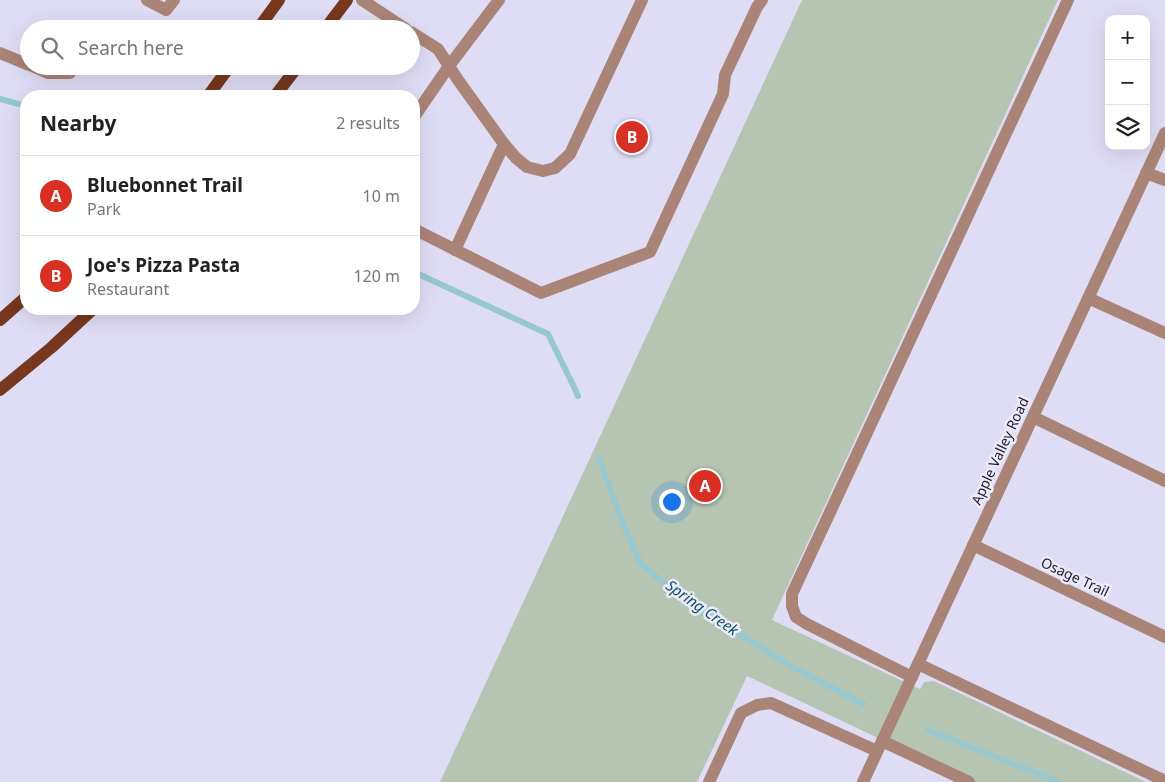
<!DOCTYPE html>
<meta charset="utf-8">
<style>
:root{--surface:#fff;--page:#f6f6f6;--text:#222;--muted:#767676;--line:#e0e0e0;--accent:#d93025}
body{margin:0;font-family:"Noto Sans",sans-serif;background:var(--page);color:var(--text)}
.controls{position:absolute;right:15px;top:15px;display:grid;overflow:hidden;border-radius:10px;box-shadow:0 5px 20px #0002}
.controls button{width:45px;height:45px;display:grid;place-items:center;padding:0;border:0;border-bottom:1px solid var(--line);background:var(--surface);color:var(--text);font:25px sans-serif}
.you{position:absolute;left:671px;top:501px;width:18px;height:18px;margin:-12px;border:4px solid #fff;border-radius:50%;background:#1a73e8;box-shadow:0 0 0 8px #1a73e833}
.badge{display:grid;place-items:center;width:32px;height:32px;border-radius:50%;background:var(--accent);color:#fff;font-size:16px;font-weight:700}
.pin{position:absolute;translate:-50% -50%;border:2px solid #fff;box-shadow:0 1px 5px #0006}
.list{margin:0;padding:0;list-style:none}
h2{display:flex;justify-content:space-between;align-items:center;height:65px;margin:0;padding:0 20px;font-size:21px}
h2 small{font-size:16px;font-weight:400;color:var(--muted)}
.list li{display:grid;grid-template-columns:32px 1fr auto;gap:15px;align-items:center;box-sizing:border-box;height:80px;padding:0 20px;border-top:1px solid var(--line)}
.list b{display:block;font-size:19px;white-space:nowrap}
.list p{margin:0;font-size:16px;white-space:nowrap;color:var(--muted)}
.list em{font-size:16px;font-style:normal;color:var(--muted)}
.icon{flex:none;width:28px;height:28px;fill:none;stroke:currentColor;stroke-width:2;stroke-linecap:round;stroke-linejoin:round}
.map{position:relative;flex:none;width:1165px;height:782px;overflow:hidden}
.search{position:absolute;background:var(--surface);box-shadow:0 5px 20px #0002;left:20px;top:20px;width:400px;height:55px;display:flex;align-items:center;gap:12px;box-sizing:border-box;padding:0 18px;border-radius:28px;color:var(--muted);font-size:19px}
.panel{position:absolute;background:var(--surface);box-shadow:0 5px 20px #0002;left:20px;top:90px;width:400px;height:225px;border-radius:20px}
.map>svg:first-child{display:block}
.green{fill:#b6c5b2}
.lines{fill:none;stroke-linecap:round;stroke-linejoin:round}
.stream{stroke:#97c8cf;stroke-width:6}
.minor{stroke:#aa8476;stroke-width:12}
.major{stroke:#76381e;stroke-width:12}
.labels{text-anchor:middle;stroke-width:5;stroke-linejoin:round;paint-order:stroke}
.street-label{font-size:14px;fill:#23222b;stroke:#eceafe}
.water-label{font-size:15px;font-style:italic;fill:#075259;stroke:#eceafe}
</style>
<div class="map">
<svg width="1165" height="782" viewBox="0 0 1165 782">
<rect width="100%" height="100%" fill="#dfdcf5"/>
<polygon class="green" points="802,0 1058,0 772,620 920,689 924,682 934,681 1146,782 971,782 747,676 697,782 440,782"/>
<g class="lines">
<g class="stream">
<polyline points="0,99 26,106"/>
<polyline points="414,272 548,334 575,389 578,396"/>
<polyline points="599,458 622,522 641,564 693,606 794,668 864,704"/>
<polyline points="928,730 1059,782"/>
</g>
<g class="minor">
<polyline points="147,0 166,10 174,0"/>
<polyline points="362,0 406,29"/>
<polyline points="411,32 438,49 458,80 504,144 516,158 527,167 543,171 555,168 570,154 642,0"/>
<polyline points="0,53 29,65"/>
<polyline points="32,66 48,73 70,73"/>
<polyline points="414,117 449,66 499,0"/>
<polyline points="1146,173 1165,180"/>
<polyline points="414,229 541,293 650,252 723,94 725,75 757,7 762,0"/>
<polyline points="455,250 504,144"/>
<polyline points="1088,298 1165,333"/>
<polyline points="1033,417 1165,481"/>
<polyline points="973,545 1165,637"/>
<polyline points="918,664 1165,781"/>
<polyline points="912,677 807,624 796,617 792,606 792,594 1068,0"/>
<polyline points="882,741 969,782"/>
<polyline points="709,782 741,713 757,705 771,703 877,751"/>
<polyline points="863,782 1165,133"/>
</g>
<g class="major">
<polyline points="258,29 279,0"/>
<polyline points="325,29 347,0"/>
<polyline points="208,96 230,66"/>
<polyline points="275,96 298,66"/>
<polyline points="0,320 26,297"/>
<polyline points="0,390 52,347 93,309"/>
</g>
</g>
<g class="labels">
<g class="street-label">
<text transform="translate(1000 451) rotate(-65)" y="5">Apple Valley Road</text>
<text transform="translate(1075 577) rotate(25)" y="5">Osage Trail</text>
</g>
<g class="water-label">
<text transform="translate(702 608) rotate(35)" y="5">Spring Creek</text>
</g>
</g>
</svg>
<div class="controls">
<button>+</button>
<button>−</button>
<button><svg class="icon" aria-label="layers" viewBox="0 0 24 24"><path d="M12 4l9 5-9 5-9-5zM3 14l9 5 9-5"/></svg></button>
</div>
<div class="you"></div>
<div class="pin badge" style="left:705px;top:486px">A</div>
<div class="pin badge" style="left:632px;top:137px">B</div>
<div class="search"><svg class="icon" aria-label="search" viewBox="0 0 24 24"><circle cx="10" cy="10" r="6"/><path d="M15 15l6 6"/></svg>Search here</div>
<section class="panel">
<h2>Nearby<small>2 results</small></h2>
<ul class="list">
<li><span class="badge">A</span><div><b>Bluebonnet Trail</b><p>Park</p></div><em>10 m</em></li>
<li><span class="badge">B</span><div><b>Joe's Pizza Pasta</b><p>Restaurant</p></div><em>120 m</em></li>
</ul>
</section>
</div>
